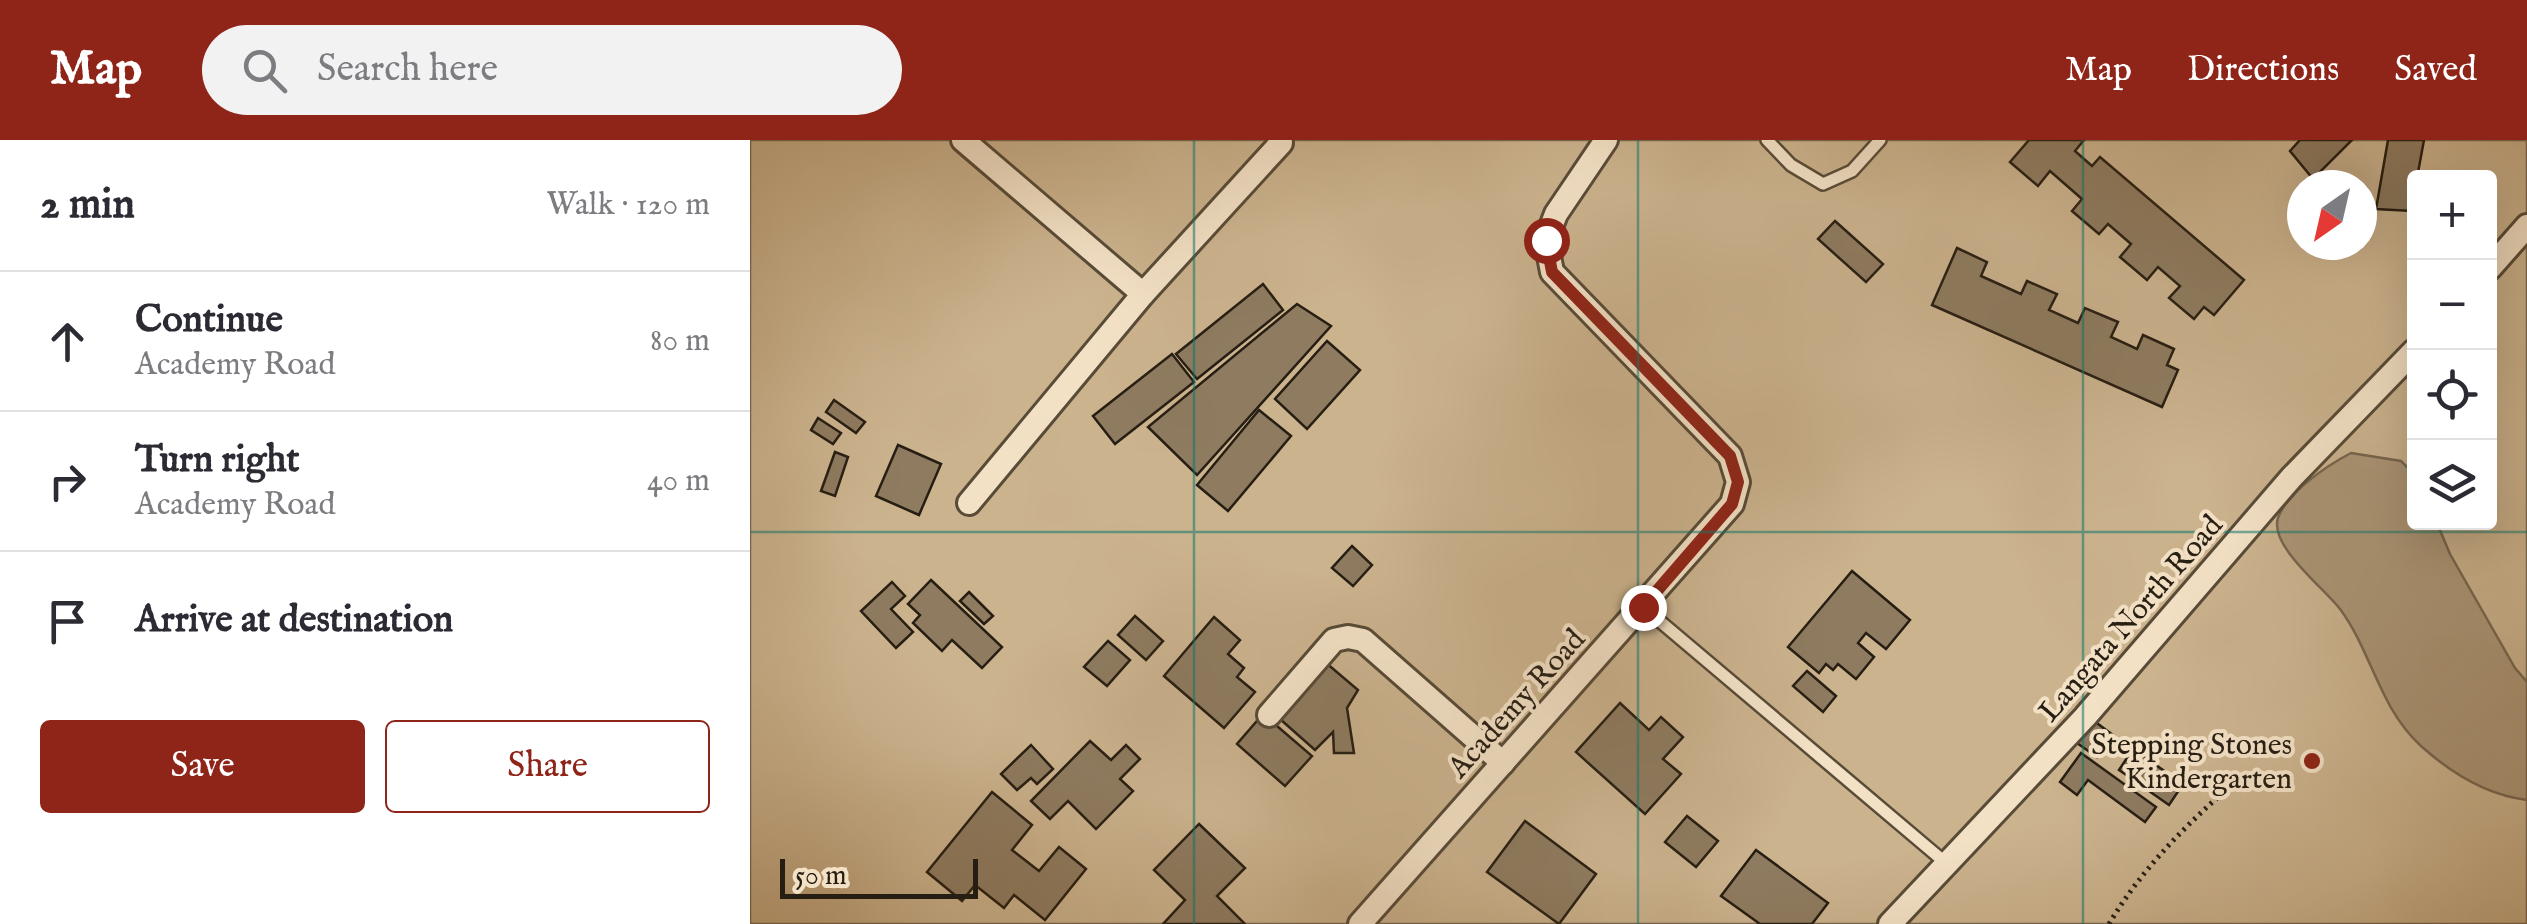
<!DOCTYPE html>
<meta charset="utf-8">
<style>
:root{--surface:#fff;--page:#f2f2f3;--text:#2b2b33;--muted:#7c7c81;--line:#e1e1e2;--accent:#8f2418}
body{margin:0;font-family:"IM FELL English",serif;background:var(--page);color:var(--text)}
.controls{position:absolute;right:30px;top:30px;display:grid;overflow:hidden;border-radius:10px;box-shadow:0 10px 40px #0002}
.controls button{width:90px;height:90px;display:grid;place-items:center;padding:0;border:0;border-bottom:2px solid var(--line);background:var(--surface);color:var(--text);font:50px sans-serif}
.compass{position:absolute;left:1537px;top:30px;width:90px;height:90px;border-radius:50%;background:var(--surface);box-shadow:0 10px 40px #0002;rotate:214deg}
.scale{position:absolute;left:30px;bottom:25px;width:198px;box-sizing:border-box;padding-left:10px;border:5px solid #271e13;border-top:0;font-size:28px;line-height:35px;white-space:nowrap;color:#271e13;-webkit-text-stroke:8px #f3e1c6;paint-order:stroke}
.stop{position:absolute;width:30px;height:30px;margin:-22px;border:8px solid #8f2418;border-radius:50%;background:#fff}
.stop.end{background:#8f2418;border-color:#fff;box-shadow:0 2px 10px #0008}
.list{margin:0;padding:0;list-style:none}
h2{display:flex;justify-content:space-between;align-items:center;height:130px;margin:0;padding:0 40px;font-size:42px}
h2 small{font-size:32px;font-weight:400;color:var(--muted)}
.list li{display:grid;grid-template-columns:65px 1fr auto;gap:30px;align-items:center;box-sizing:border-box;height:140px;padding:0 40px;border-top:2px solid var(--line)}
.list b{display:block;font-size:38px;white-space:nowrap}
.list p{margin:0;font-size:32px;white-space:nowrap;color:var(--muted)}
.list em{font-size:32px;font-style:normal;color:var(--muted)}
.actions{display:flex;gap:20px;padding:30px 40px}
.actions a{flex:1;padding:22px 0;border:2px solid var(--accent);border-radius:10px;text-align:center;font-size:35px;color:var(--accent)}
.actions .main{background:var(--accent);color:#fff}
.icon{flex:none;width:55px;height:55px;fill:none;stroke:currentColor;stroke-width:2;stroke-linecap:round;stroke-linejoin:round}
.map{position:relative;flex:none;width:1777px;height:784px;overflow:hidden}
header{display:flex;align-items:center;gap:60px;box-sizing:border-box;height:140px;padding:0 50px;background:var(--accent);color:#fff}
header strong{font-size:48px}
nav{display:flex;gap:55px;margin-inline-start:auto;font-size:35px}
.search{width:700px;height:90px;background:var(--page);display:flex;align-items:center;gap:25px;box-sizing:border-box;padding:0 35px;border-radius:55px;color:var(--muted);font-size:38px}
main{display:flex}
aside{flex:1;background:var(--surface)}
.map>svg:first-child{display:block}
.green{fill:#cbb38e;stroke:#796850;stroke-width:2.5;fill-rule:evenodd}
.water{fill:#aa9475;stroke:#76654e;stroke-width:2.5}
.building{fill:#8e7b60;stroke:#271e13;stroke-width:2.5}
.lines{fill:none;stroke-linecap:round;stroke-linejoin:round}
.service-casing{stroke:#584b38;stroke-width:16}
.minor-casing{stroke:#584b38;stroke-width:28}
.path{stroke:#271e13;stroke-width:5;stroke-dasharray:2.5 5;stroke-linecap:butt}
.service{stroke:#f3e1c6;stroke-width:11}
.minor{stroke:#f3e1c6;stroke-width:22}
.route{stroke:#8f2418;stroke-width:12}
.grid{fill:none;stroke:#0f766e;stroke-width:2.5;stroke-opacity:0.55}
.poi-dot{fill:#8f2418;stroke:#f3e1c6;stroke-width:4}
.labels{text-anchor:middle;stroke-width:8;stroke-linejoin:round;paint-order:stroke}
.street-label{font-size:30px;fill:#271e13;stroke:#f3e1c6}
.poi-label{font-size:30px;fill:#271e13;stroke:#f3e1c6;text-anchor:end}
</style>
<header>
<strong>Map</strong>
<div class="search"><svg class="icon" aria-label="search" viewBox="0 0 24 24"><circle cx="10" cy="10" r="6"/><path d="M15 15l6 6"/></svg>Search here</div>
<nav><a>Map</a><a>Directions</a><a>Saved</a></nav>
</header>
<main>
<aside>
<h2>2 min<small>Walk · 120 m</small></h2>
<ul class="list">
<li><svg class="icon" aria-label="ahead" viewBox="0 0 24 24"><path d="M12 20V5M6 11l6-6 6 6"/></svg><div><b>Continue</b><p>Academy Road</p></div><em>80 m</em></li>
<li><svg class="icon" aria-label="right" viewBox="0 0 24 24"><path d="M7 20v-9h11M14 6l5 5-5 5"/></svg><div><b>Turn right</b><p>Academy Road</p></div><em>40 m</em></li>
<li><svg class="icon" aria-label="arrive" viewBox="0 0 24 24"><path d="M6 21V4h12l-3 4 3 4H6"/></svg><div><b>Arrive at destination</b></div></li>
</ul>
<div class="actions"><a class="main">Save</a><a>Share</a></div>
</aside>
<div class="map">
<svg width="1777" height="784" viewBox="0 0 1777 784">
<rect width="100%" height="100%" fill="#edd1a7"/>
<filter id="stains"><feTurbulence type="fractalNoise" baseFrequency=".002" numOctaves="4"/><feColorMatrix values="0 0 0 0 .2 0 0 0 0 .09 0 0 0 0 .02 0 0 0 .5 -.17"/></filter>
<radialGradient id="worn" r=".72"><stop offset=".6" stop-color="#630" stop-opacity="0"/><stop offset="1" stop-color="#630" stop-opacity=".3"/></radialGradient>
<path class="green" d="M0,0h1777v784h-1777zM1664,38h76v344h-76zM1552,45h60v60h-60z"/>
<path class="water" d="M1601,313l50,8 13,13v48l23,1 13,31 65,114 12,14v118c-41,-5 -76,-27 -106,-54 -42,-38 -49,-94 -81,-137 -16,-21 -71,-63 -62,-91 9,-26 50,-53 73,-65z"/>
<g class="building">
<polygon points="1279,0 1334,0 1325,11 1342,26 1350,17 1494,140 1464,175 1454,167 1444,179 1419,158 1430,146 1408,127 1397,140 1370,117 1381,104 1358,84 1349,94 1322,71 1332,59 1300,31 1288,46 1260,22"/>
<polygon points="1550,0 1602,0 1563,39 1540,11"/>
<polygon points="1638,0 1674,0 1667,38 1664,38 1662,71 1626,69"/>
<polygon points="1085,81 1133,124 1116,142 1068,99"/>
<polygon points="1207,108 1237,122 1231,136 1271,154 1277,141 1307,154 1299,170 1328,183 1335,168 1368,182 1361,197 1387,209 1393,195 1424,209 1417,225 1428,230 1412,267 1182,165"/>
<polygon points="513,144 533,170 447,239 426,214"/>
<polygon points="547,164 581,186 447,335 398,287"/>
<polygon points="577,201 610,230 557,289 525,259"/>
<polygon points="422,214 444,242 365,304 343,276"/>
<polygon points="84,260 115,282 106,293 76,272"/>
<polygon points="509,270 541,296 478,371 447,345"/>
<polygon points="68,278 91,293 83,304 61,290"/>
<polygon points="148,305 191,324 169,375 126,356"/>
<polygon points="85,312 98,317 85,356 71,351"/>
<polygon points="602,406 622,425 603,446 582,428"/>
<polygon points="1102,431 1160,480 1136,509 1116,493 1108,503 1124,517 1106,539 1088,524 1083,530 1076,524 1069,533 1038,507"/>
<polygon points="181,440 252,507 232,528 202,500 192,511 163,483 170,475 158,464"/>
<polygon points="142,442 155,456 141,469 163,492 146,508 111,471"/>
<polygon points="219,452 243,476 234,484 210,461"/>
<polygon points="385,476 413,501 396,520 368,495"/>
<polygon points="464,477 490,500 478,514 494,528 487,537 505,552 474,588 414,536"/>
<polygon points="358,501 380,520 357,546 334,527"/>
<polygon points="575,522 608,550 597,568 604,613 584,613 583,592 565,610 530,579"/>
<polygon points="1057,531 1086,556 1073,572 1043,546"/>
<polygon points="870,563 899,590 911,577 933,597 913,619 931,634 895,674 826,612"/>
<polygon points="513,574 562,616 535,646 487,604"/>
<polygon points="1340,578 1363,595 1347,617 1324,601"/>
<polygon points="340,601 361,620 376,605 390,619 370,639 383,651 346,689 318,661 300,679 281,661"/>
<polygon points="281,605 303,629 287,644 281,638 267,650 251,634"/>
<polygon points="1383,609 1433,644 1419,665 1369,630"/>
<polygon points="1331,613 1406,667 1395,682 1338,640 1327,655 1310,642"/>
<polygon points="242,652 282,685 262,710 289,731 309,707 336,729 295,780 264,755 254,768 225,745 212,761 177,732"/>
<polygon points="937,676 968,701 946,727 915,702"/>
<polygon points="775,681 846,734 809,784 737,732"/>
<polygon points="449,684 495,728 467,756 495,784 413,784 435,760 404,730"/>
<polygon points="1006,710 1078,763 1062,784 1010,784 971,756"/>
</g>
<g class="lines">
<defs>
<g id="service">
<polyline points="1017,0 1041,25 1073,44 1102,31 1130,0"/>
<polyline points="893,467 1197,724"/>
</g>
<g id="minor">
<polyline points="213,0 393,154"/>
<polyline points="1740,128 1777,86"/>
<polyline points="219,363 393,154 531,3"/>
<polyline points="519,575 584,500 598,497 613,500 753,623"/>
<polyline points="610,784 982,364 988,342 980,316 802,132 796,100 806,74 856,0"/>
<polyline points="1140,784 1335,577 1542,337 1664,211"/>
</g>
</defs>
<use href="#service" class="service-casing"/>
<use href="#minor" class="minor-casing"/>
<path class="path" d="M1359,784c35,-59 83,-105 135,-150"/>
<use href="#service" class="service"/>
<use href="#minor" class="minor"/>
</g>
<g class="lines">
<polyline class="route" points="796,100 802,132 980,316 988,342 982,364 893,467"/>
</g>
<path class="grid" d="M444,0v784M888,0v784M1333,0v784M0,392h1777"/>
<circle class="poi-dot" cx="1562" cy="621" r="10"/>
<g class="labels">
<g class="street-label">
<text transform="translate(1380 478) rotate(-49)" y="10">Langata North Road</text>
<text transform="translate(766 563) rotate(-48)" y="10">Academy Road</text>
</g>
<g class="poi-label">
<text x="1542" y="614">Stepping Stones<tspan x="1542" dy="34">Kindergarten</tspan></text>
</g>
</g>
<rect width="100%" height="100%" filter="url(#stains)"/>
<rect width="100%" height="100%" fill="url(#worn)"/>
</svg>
<div class="controls">
<button>+</button>
<button>−</button>
<button><svg class="icon" aria-label="locate" viewBox="0 0 24 24"><circle cx="12" cy="12" r="6"/><path d="M12 2v4M12 18v4M2 12h4M18 12h4"/></svg></button>
<button><svg class="icon" aria-label="layers" viewBox="0 0 24 24"><path d="M12 4l9 5-9 5-9-5zM3 14l9 5 9-5"/></svg></button>
</div>
<svg class="compass" viewBox="-18 -18 36 36"><path d="M0-13l5 13h-10z" fill="#e53935"/><path d="M0 13l5-13h-10z" fill="#7c7c81"/></svg>
<div class="scale">50 m</div>
<div class="stop" style="left:796px;top:100px"></div>
<div class="stop end" style="left:893px;top:467px"></div>
</div>
</main>
